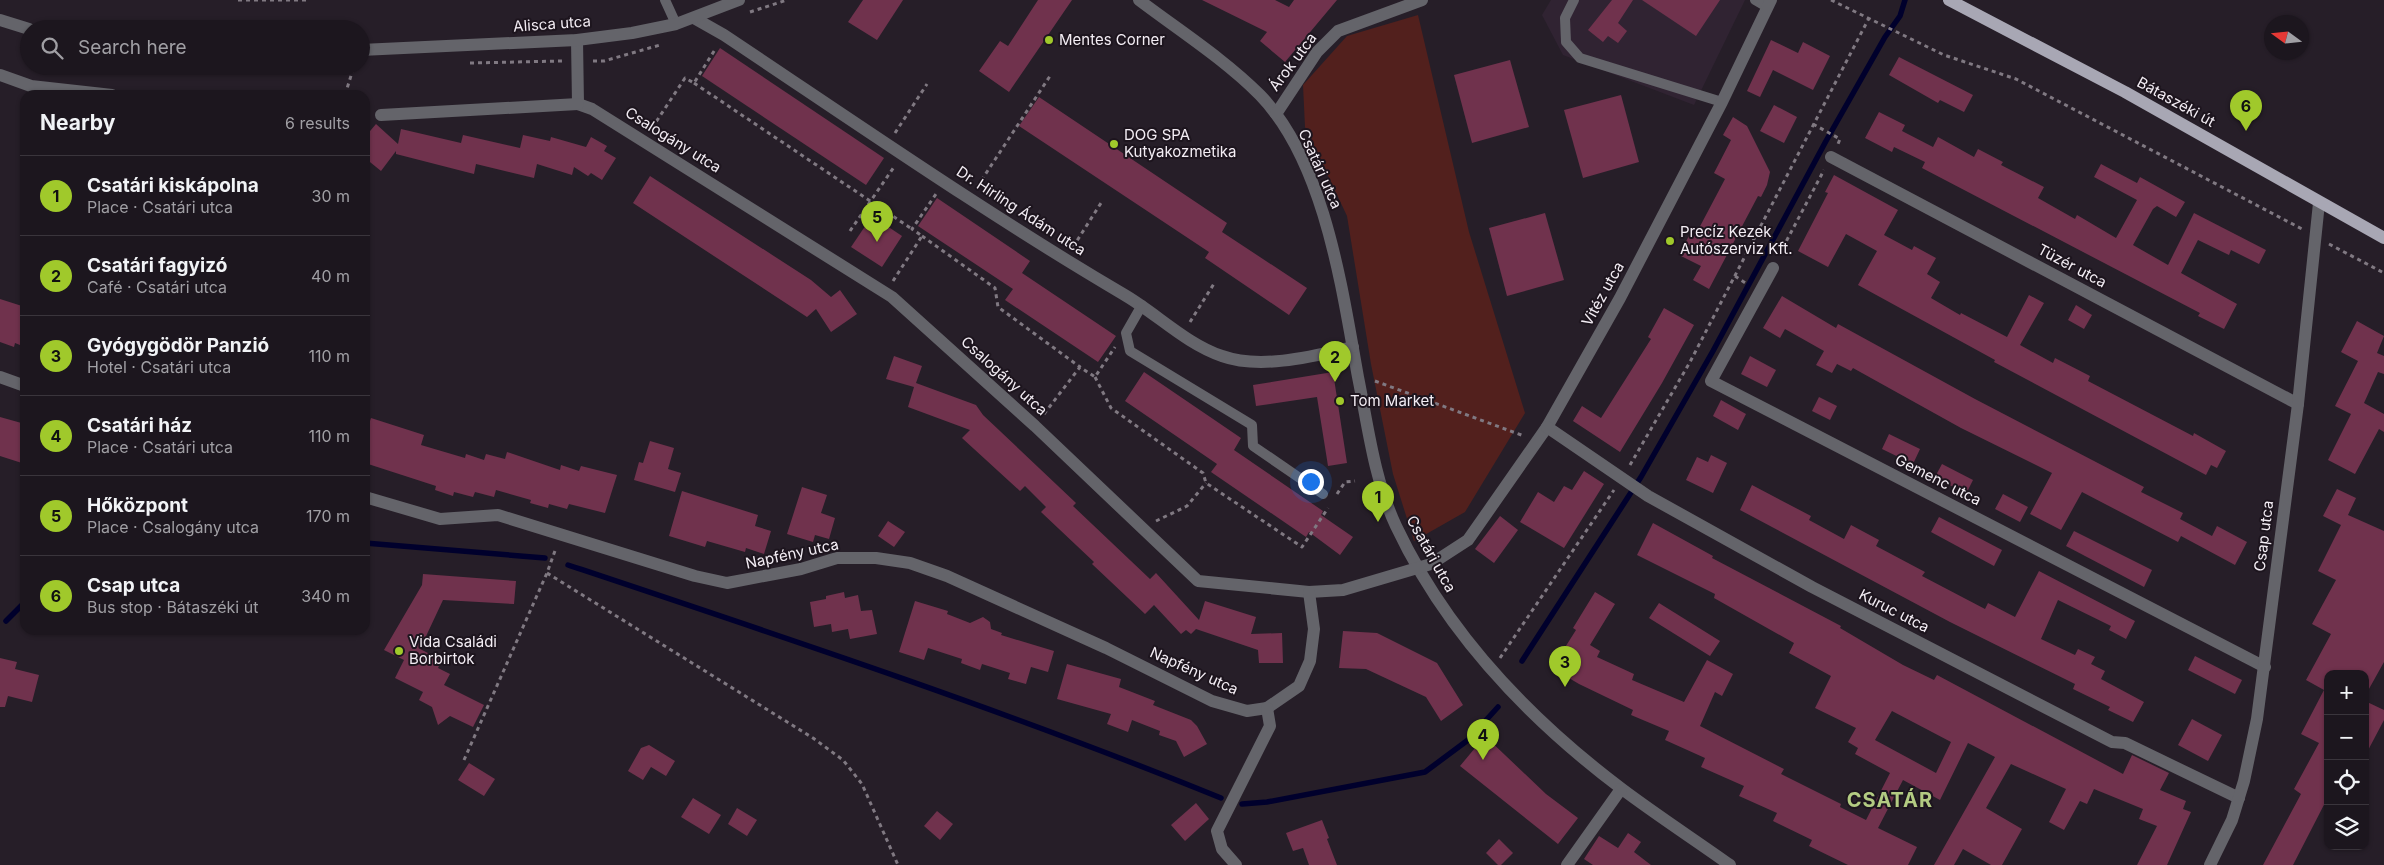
<!DOCTYPE html>
<meta charset="utf-8">
<style>
:root{--surface:#1c161e;--page:#251f27;--text:#f1f3f6;--muted:#a09fa4;--line:#3a353c;--accent:#a0c92b}
body{margin:0;font-family:Inter,sans-serif;background:var(--page);color:var(--text)}
.controls{position:absolute;right:15px;bottom:15px;display:grid;overflow:hidden;border-radius:10px;box-shadow:0 1px 4px #0004}
.controls button{width:45px;height:45px;display:grid;place-items:center;padding:0;border:0;border-bottom:1px solid var(--line);background:var(--surface);color:var(--text);font:25px sans-serif}
.compass{position:absolute;left:2264px;top:15px;width:45px;height:45px;border-radius:50%;background:var(--surface);box-shadow:0 1px 4px #0004;rotate:285deg}
.you{position:absolute;left:1310px;top:481px;width:18px;height:18px;margin:-12px;border:4px solid #fff;border-radius:50%;background:#1a73e8;box-shadow:0 0 0 8px #1a73e833}
.badge{display:grid;place-items:center;width:32px;height:32px;border-radius:50%;background:var(--accent);color:#111;font-size:16px;font-weight:700}
.pin{position:absolute;translate:-50% -41px;filter:drop-shadow(0 1px 2px #0008)}
.pin::after{content:'';position:absolute;top:26px;width:18px;height:15px;background:inherit;clip-path:polygon(0 0,100% 0,50% 100%)}
.list{margin:0;padding:0;list-style:none}
h2{display:flex;justify-content:space-between;align-items:center;height:65px;margin:0;padding:0 20px;font-size:21px}
h2 small{font-size:16px;font-weight:400;color:var(--muted)}
.list li{display:grid;grid-template-columns:32px 1fr auto;gap:15px;align-items:center;box-sizing:border-box;height:80px;padding:0 20px;border-top:1px solid var(--line)}
.list b{display:block;font-size:19px;white-space:nowrap}
.list p{margin:0;font-size:16px;white-space:nowrap;color:var(--muted)}
.list em{font-size:16px;font-style:normal;color:var(--muted)}
.icon{flex:none;width:28px;height:28px;fill:none;stroke:currentColor;stroke-width:2;stroke-linecap:round;stroke-linejoin:round}
.map{position:relative;flex:none;width:2384px;height:865px;overflow:hidden}
.search{position:absolute;background:var(--surface);box-shadow:0 1px 4px #0004;left:20px;top:20px;width:350px;height:55px;display:flex;align-items:center;gap:12px;box-sizing:border-box;padding:0 18px;border-radius:28px;color:var(--muted);font-size:19px}
.panel{position:absolute;background:var(--surface);box-shadow:0 1px 4px #0004;left:20px;top:90px;width:350px;height:545px;border-radius:15px}
.map>svg:first-child{display:block}
.built{fill:#302332}
.green{fill:#52201d}
.lines{fill:none;stroke-linecap:round;stroke-linejoin:round}
.stream{stroke:#00002c;stroke-width:5.5}
.building{fill:#70324d;fill-rule:evenodd}
.path{stroke:#807982;stroke-width:3;stroke-dasharray:4 4;stroke-linecap:butt}
.service{stroke:#64646a;stroke-width:10}
.minor{stroke:#64646a;stroke-width:12}
.primary{stroke:#a8a7b4;stroke-width:12}
.poi-dot{fill:#a0c92b;stroke:#1d151e;stroke-width:2}
.labels{text-anchor:middle;stroke-width:4;stroke-linejoin:round;paint-order:stroke}
.street-label{font-size:15px;fill:#f3edf4;stroke:#1d151e}
.poi-label{font-size:15px;fill:#f3edf4;stroke:#1d151e;text-anchor:start}
.district-label{font-size:20px;font-weight:bold;letter-spacing:1px;fill:#b3cb82;stroke:#1d151e}
</style>
<div class="map">
<svg width="2384" height="865" viewBox="0 0 2384 865">
<rect width="100%" height="100%" fill="#261e28"/>
<polygon class="built" points="1551,0 1745,0 1694,105 1563,55 1542,15"/>
<polygon class="green" points="1418,15 1469,232 1525,413 1465,512 1414,541 1393,474 1371,364 1347,216 1305,127 1303,85 1347,36"/>
<g class="lines">
<g class="stream">
<polyline points="365,543 545,558"/>
<path d="M568,565c219,73 439,146 653,233"/>
<polyline points="6,621 25,602"/>
<polyline points="1522,661 1641,477 1713,351 1826,141 1885,37 1900,16 1905,0"/>
<polyline points="1242,804 1267,802 1425,772 1468,740 1498,707"/>
</g>
</g>
<g class="building">
<polygon points="863,0 903,0 877,40 848,22"/>
<polygon points="1038,0 1072,0 1009,92 979,71 1000,41 1008,46"/>
<polygon points="1202,0 1275,0 1289,7 1294,0 1337,0 1285,62 1260,41 1267,32"/>
<polygon points="1612,0 1633,0 1618,23 1627,31 1618,43 1608,36 1603,42 1588,30"/>
<polygon points="1642,0 1720,0 1696,36"/>
<polygon points="1771,40 1798,53 1803,42 1830,56 1813,90 1773,70 1760,97 1747,91"/>
<polygon points="720,48 884,158 866,185 702,76"/>
<polygon points="1899,57 1973,95 1964,112 1940,100 1938,103 1889,75"/>
<polygon points="1510,60 1529,127 1472,143 1454,75"/>
<polygon points="1621,95 1639,162 1583,178 1564,110"/>
<polygon points="1039,97 1227,223 1222,232 1307,288 1289,315 1205,258 1209,252 1019,126"/>
<polygon points="1774,105 1797,117 1784,143 1760,131"/>
<polygon points="1879,112 1905,125 1902,131 1933,147 1938,137 1974,157 1978,149 2003,162 2001,165 2044,187 2038,198 2075,219 2077,215 2116,238 2137,200 2094,177 2101,164 2137,183 2140,177 2185,202 2176,217 2157,206 2153,209 2133,245 2168,265 2194,213 2266,250 2259,264 2231,250 2229,255 2198,240 2181,273 2237,304 2224,329 2198,316 2200,313 1922,168 1925,162 1894,147 1892,152 1865,138"/>
<polygon points="1733,117 1747,126 1770,172 1767,185 1761,197 1758,196 1709,289 1693,280 1701,266 1679,255 1692,230 1697,232 1725,179 1714,173 1731,140 1723,135"/>
<polygon points="376,124 398,144 401,129 461,143 463,135 520,148 523,135 550,141 551,137 586,147 591,137 607,146 604,151 616,158 602,180 591,173 588,176 574,167 572,175 537,164 534,178 476,164 474,174 396,154 396,151 381,171 365,158 365,137"/>
<polygon points="1834,175 1898,210 1884,235 1912,250 1914,246 1936,258 1927,274 1940,282 1931,298 1960,315 1961,313 2007,337 2029,295 2044,303 2020,345 2053,363 2055,358 2090,376 2088,381 2193,436 2194,433 2226,451 2217,468 2211,465 2206,475 1994,362 1995,360 1858,285 1877,251 1846,234 1828,267 1798,251 1828,193 1825,192"/>
<polygon points="650,176 811,280 831,297 840,290 857,314 831,332 816,309 807,317 633,203"/>
<polygon points="937,198 1030,261 1022,273 1116,336 1098,362 1005,300 1013,289 918,226"/>
<polygon points="1545,213 1564,280 1507,296 1489,228"/>
<polygon points="872,216 902,236 882,267 851,247"/>
<polygon points="1782,296 1836,328 1838,324 1975,399 2144,487 2141,492 2183,513 2180,519 2212,536 2217,526 2247,542 2235,565 2181,536 2178,542 2082,492 2061,530 2030,514 2052,473 1961,428 1853,368 1851,371 1837,364 1832,373 1816,365 1824,351 1785,329 1780,338 1763,328"/>
<polygon points="0,299 22,306 20,313 25,315 25,347 15,343 14,347 0,342"/>
<polygon points="2076,305 2092,315 2084,329 2068,320"/>
<polygon points="1664,308 1694,325 1662,383 1620,452 1573,421 1582,406 1601,418 1651,339 1648,337"/>
<polygon points="2357,321 2384,336 2377,353 2384,356 2384,374 2378,372 2364,403 2384,414 2384,432 2379,429 2355,474 2328,460 2351,414 2335,406 2358,361 2341,352"/>
<polygon points="894,356 922,366 916,383 976,405 983,415 1076,503 1073,506 1150,579 1156,573 1199,620 1205,601 1256,617 1251,634 1282,633 1283,663 1259,663 1258,650 1196,629 1191,634 1186,630 1181,634 1154,605 1145,614 1092,564 1094,562 1041,512 1046,507 1025,486 1020,491 962,438 970,430 908,407 914,387 886,379"/>
<polygon points="1750,356 1776,370 1767,387 1741,374"/>
<polygon points="1144,372 1241,438 1234,450 1323,511 1321,515 1353,537 1340,555 1309,532 1306,537 1211,472 1217,464 1125,401"/>
<polygon points="1333,372 1347,463 1328,466 1317,397 1256,406 1253,385"/>
<polygon points="1819,397 1837,406 1830,420 1812,411"/>
<polygon points="1721,400 1746,414 1738,430 1713,416"/>
<polygon points="0,417 25,424 25,464 0,456"/>
<polygon points="371,418 424,435 421,445 465,458 466,454 484,460 486,454 505,459 507,452 560,470 561,465 579,471 581,466 617,475 605,513 569,504 567,509 549,504 548,508 530,503 531,500 496,490 494,497 475,492 473,497 454,492 453,496 435,490 436,486 365,463 365,436"/>
<polygon points="1889,434 1920,449 1913,464 1882,449"/>
<polygon points="650,441 674,448 668,469 681,473 675,492 634,480 639,462 643,463"/>
<polygon points="1711,455 1727,463 1713,493 1686,480 1697,457 1708,462"/>
<polygon points="1942,464 1973,480 1966,494 1935,477"/>
<polygon points="1584,471 1604,484 1564,548 1520,522 1538,492 1554,502 1564,486 1572,490"/>
<polygon points="1752,485 1811,516 1809,520 1844,539 1851,525 1879,540 1876,546 1925,572 1922,576 1985,609 1988,603 2015,617 2039,571 2135,621 2126,639 2109,630 2111,626 2058,600 2041,639 2075,655 2078,649 2095,657 2091,664 2105,671 2101,679 2144,702 2133,722 2108,710 2110,707 2073,689 2075,684 1950,622 1740,510"/>
<polygon points="802,487 827,495 821,513 835,518 829,539 815,535 813,542 787,534"/>
<polygon points="2337,489 2356,498 2348,515 2384,531 2384,662 2365,696 2365,674 2328,674 2328,797 2293,865 2263,865 2301,794 2294,789 2319,743 2301,734 2324,690 2306,680 2331,634 2312,624 2336,580 2318,571 2341,525 2323,516"/>
<polygon points="682,491 758,515 755,526 771,531 764,554 746,548 745,552 707,541 705,547 669,536"/>
<polygon points="2003,494 2028,507 2020,522 1995,509"/>
<polygon points="1500,516 1518,530 1494,563 1475,549"/>
<polygon points="1939,517 2002,550 1994,566 1931,532"/>
<polygon points="888,521 905,532 894,547 878,536"/>
<path d="M1653,523l60,33 -1,2 129,68 -1,2 63,37 31,15 3,-5 186,99 9,-19 37,18 -9,17 26,11 -3,8 8,3 -24,53h-30l20,-39 -18,-7 4,-10 -49,-20 -7,15 -7,-3 -16,29 -15,-8 17,-33 -55,-25 -25,44 36,21 -20,36h-11l-28,-16 -9,16h-20l61,-108 -27,-14 -28,57 -37,-20 -25,48 39,19 -9,18h-60l-39,-19 3,-6 -39,-19 4,-8 -38,-17 5,-10 -43,-19 4,-9 -40,-18 4,-9 -38,-16 2,-5 -54,-26 -27,-16 24,-38 -3,-2 22,-36 20,12 -25,41 10,6 -3,6 37,17 -2,6 52,22 23,-42 26,14 -11,22 -7,-4 -15,34 84,43 -3,5 60,30 -1,3 26,13 24,-47 -35,-19 3,-6 -10,-6 8,-14 -41,-20 16,-32 -42,-23 5,-10 -80,-45 1,-4 -78,-39zM1892,711l59,31 -15,31 -61,-33z"/>
<polygon points="2074,531 2152,570 2144,587 2066,546"/>
<polygon points="423,574 516,581 514,604 443,600 420,649 442,660 438,668 450,674 444,685 484,705 473,727 450,716 438,725 432,707 419,700 423,692 395,678 404,660 384,650 422,585"/>
<polygon points="844,592 845,598 858,595 861,611 872,610 877,634 850,639 848,629 832,632 831,624 814,627 810,602 826,599 826,596"/>
<polygon points="915,601 948,611 947,614 970,623 983,617 990,622 991,629 1002,633 1001,635 1054,651 1048,672 1031,667 1026,684 1008,679 1010,673 982,664 980,670 961,663 962,659 928,648 924,660 899,652"/>
<polygon points="1659,603 1720,641 1710,656 1649,618"/>
<polygon points="1343,631 1377,633 1437,663 1463,705 1441,721 1426,697 1366,669 1339,668"/>
<polygon points="2195,656 2242,680 2235,694 2188,670"/>
<polygon points="0,658 17,662 15,669 39,675 32,702 8,696 5,707 0,707"/>
<polygon points="1067,664 1121,679 1119,687 1155,701 1153,705 1191,720 1197,726 1207,744 1184,757 1176,741 1159,735 1160,731 1132,720 1128,732 1107,724 1111,714 1057,699"/>
<polygon points="2365,701 2384,710 2384,720 2365,756"/>
<polygon points="2192,719 2222,735 2208,761 2178,745"/>
<polygon points="1485,736 1546,794 1578,818 1558,844 1460,766"/>
<polygon points="649,745 675,761 666,776 651,767 643,780 628,771 641,748"/>
<polygon points="469,763 495,779 484,796 458,780"/>
<polygon points="693,798 721,815 709,834 681,817"/>
<polygon points="1196,803 1209,819 1185,841 1171,825"/>
<polygon points="737,808 757,820 747,836 728,824"/>
<polygon points="937,811 953,824 940,840 924,826"/>
<polygon points="1322,820 1329,838 1327,839 1337,865 1309,865 1303,848 1293,851 1286,833"/>
<polygon points="1628,833 1641,842 1634,852 1651,865 1593,865 1584,859 1599,836 1618,848"/>
<polygon points="1499,839 1513,853 1501,865 1498,865 1486,853"/>
</g>
<g class="lines">
<g class="path">
<polyline points="238,0 306,0"/>
<polyline points="1831,0 1944,55 2016,79 2302,229"/>
<polyline points="750,12 787,0"/>
<polyline points="593,61 604,61 660,45"/>
<polyline points="470,63 562,61"/>
<polyline points="694,83 912,229"/>
<polyline points="345,95 354,66"/>
<polyline points="1813,124 1840,139 1838,144"/>
<polyline points="652,128 685,78 694,83 716,48"/>
<polyline points="895,133 927,84"/>
<polyline points="977,187 1050,76"/>
<polyline points="850,231 894,167"/>
<polyline points="922,236 995,288 998,307 1080,367"/>
<polyline points="2329,244 2384,273"/>
<polyline points="1073,247 1101,203"/>
<polyline points="1779,255 1824,170"/>
<polyline points="1735,276 1747,284"/>
<polyline points="893,281 922,236 912,229 936,194"/>
<polyline points="1190,322 1215,282"/>
<polyline points="1095,377 1111,408 1203,473 1206,483 1302,547 1328,508"/>
<polyline points="1375,381 1524,436"/>
<polyline points="1044,414 1080,367 1095,377 1115,347"/>
<polyline points="1630,465 1690,362 1869,18"/>
<polyline points="1337,494 1345,482 1355,481"/>
<polyline points="1156,521 1187,506 1206,483"/>
<polyline points="547,573 813,738 843,760 862,784 898,865"/>
<polyline points="1500,658 1614,490"/>
<polyline points="464,760 547,573 556,548"/>
</g>
<g class="service">
<polyline points="665,0 676,24"/>
<polyline points="1574,0 1565,18 1566,42 1580,58 1722,102"/>
<polyline points="1755,0 1767,7"/>
<polyline points="1142,305 1126,333 1130,351 1252,425 1253,446 1323,494"/>
</g>
<g class="minor">
<path d="M1139,0c41,31 85,59 121,95 65,67 82,194 98,282 10,49 16,102 38,149 50,106 133,193 226,263 36,27 73,51 108,76"/>
<path d="M694,18l30,17c132,88 263,179 399,259 33,19 63,50 99,62 39,14 92,0 131,-9"/>
<polyline points="0,20 29,29"/>
<polyline points="577,40 578,104 592,109 892,297 1035,426 1198,581 1309,592 1343,590 1431,564 1468,540 1547,427 1620,298 1722,102 1771,0"/>
<polyline points="361,50 577,40 632,33 676,24 739,0"/>
<polyline points="0,75 31,86 112,95"/>
<polyline points="1276,114 1317,52 1338,31 1422,0"/>
<polyline points="381,115 578,104"/>
<polyline points="1831,157 2298,404"/>
<polyline points="1773,268 1711,381 2265,667"/>
<polyline points="0,377 25,386"/>
<polyline points="1547,427 1648,496 1812,587 2112,742 2125,743 2239,798"/>
<polyline points="365,497 440,519 498,515 695,576 727,583 801,569 837,558 876,558 910,563 947,576 1106,648 1212,701 1247,711 1267,708 1299,686 1310,661 1314,629 1309,592"/>
<polyline points="1236,865 1222,849 1217,831 1270,726 1267,708"/>
<polyline points="1567,865 1621,789"/>
<polyline points="2210,865 2232,820 2244,781 2257,719 2298,404 2319,203"/>
</g>
<polyline class="primary" points="1949,0 2125,92 2384,238"/>
</g>
<g class="poi-dot">
<circle cx="1049" cy="40" r="5"/>
<circle cx="1114" cy="144" r="5"/>
<circle cx="1670" cy="241" r="5"/>
<circle cx="1340" cy="401" r="5"/>
<circle cx="399" cy="651" r="5"/>
</g>
<g class="labels">
<g class="street-label">
<text transform="translate(552 24) rotate(-4)" y="5">Alisca utca</text>
<text transform="translate(1293 62) rotate(-53)" y="5">Árok utca</text>
<text transform="translate(2176 102) rotate(29)" y="5">Bátaszéki út</text>
<text transform="translate(673 140) rotate(32)" y="5">Csalogány utca</text>
<text transform="translate(1320 169) rotate(66)" y="5">Csatári utca</text>
<text transform="translate(1021 211) rotate(33)" y="5">Dr. Hirling Ádám utca</text>
<text transform="translate(2072 266) rotate(28)" y="5">Tüzér utca</text>
<text transform="translate(1603 294) rotate(-61)" y="5">Vitéz utca</text>
<text transform="translate(1004 376) rotate(42)" y="5">Csalogány utca</text>
<text transform="translate(1938 480) rotate(27)" y="5">Gemenc utca</text>
<text transform="translate(2264 536) rotate(-83)" y="5">Csap utca</text>
<text transform="translate(792 554) rotate(-12)" y="5">Napfény utca</text>
<text transform="translate(1431 554) rotate(61)" y="5">Csatári utca</text>
<text transform="translate(1894 611) rotate(27)" y="5">Kuruc utca</text>
<text transform="translate(1194 671) rotate(24)" y="5">Napfény utca</text>
</g>
<g class="poi-label">
<text x="1059" y="45">Mentes Corner</text>
<text x="1124" y="140">DOG SPA<tspan x="1124" dy="17">Kutyakozmetika</tspan></text>
<text x="1680" y="237">Precíz Kezek<tspan x="1680" dy="17">Autószerviz Kft.</tspan></text>
<text x="1350" y="406">Tom Market</text>
<text x="409" y="647">Vida Családi<tspan x="409" dy="17">Borbirtok</tspan></text>
</g>
<g class="district-label">
<text x="1890" y="807">CSATÁR</text>
</g>
</g>
</svg>
<div class="controls">
<button>+</button>
<button>−</button>
<button><svg class="icon" aria-label="locate" viewBox="0 0 24 24"><circle cx="12" cy="12" r="6"/><path d="M12 2v4M12 18v4M2 12h4M18 12h4"/></svg></button>
<button><svg class="icon" aria-label="layers" viewBox="0 0 24 24"><path d="M12 4l9 5-9 5-9-5zM3 14l9 5 9-5"/></svg></button>
</div>
<svg class="compass" viewBox="-18 -18 36 36"><path d="M0-13l5 13h-10z" fill="#e53935"/><path d="M0 13l5-13h-10z" fill="#a09fa4"/></svg>
<div class="you"></div>
<div class="pin badge" style="left:1378px;top:522px">1</div>
<div class="pin badge" style="left:1335px;top:382px">2</div>
<div class="pin badge" style="left:1565px;top:687px">3</div>
<div class="pin badge" style="left:1483px;top:760px">4</div>
<div class="pin badge" style="left:877px;top:242px">5</div>
<div class="pin badge" style="left:2246px;top:131px">6</div>
<div class="search"><svg class="icon" aria-label="search" viewBox="0 0 24 24"><circle cx="10" cy="10" r="6"/><path d="M15 15l6 6"/></svg>Search here</div>
<section class="panel">
<h2>Nearby<small>6 results</small></h2>
<ul class="list">
<li><span class="badge">1</span><div><b>Csatári kiskápolna</b><p>Place · Csatári utca</p></div><em>30 m</em></li>
<li><span class="badge">2</span><div><b>Csatári fagyizó</b><p>Café · Csatári utca</p></div><em>40 m</em></li>
<li><span class="badge">3</span><div><b>Gyógygödör Panzió</b><p>Hotel · Csatári utca</p></div><em>110 m</em></li>
<li><span class="badge">4</span><div><b>Csatári ház</b><p>Place · Csatári utca</p></div><em>110 m</em></li>
<li><span class="badge">5</span><div><b>Hőközpont</b><p>Place · Csalogány utca</p></div><em>170 m</em></li>
<li><span class="badge">6</span><div><b>Csap utca</b><p>Bus stop · Bátaszéki út</p></div><em>340 m</em></li>
</ul>
</section>
</div>
